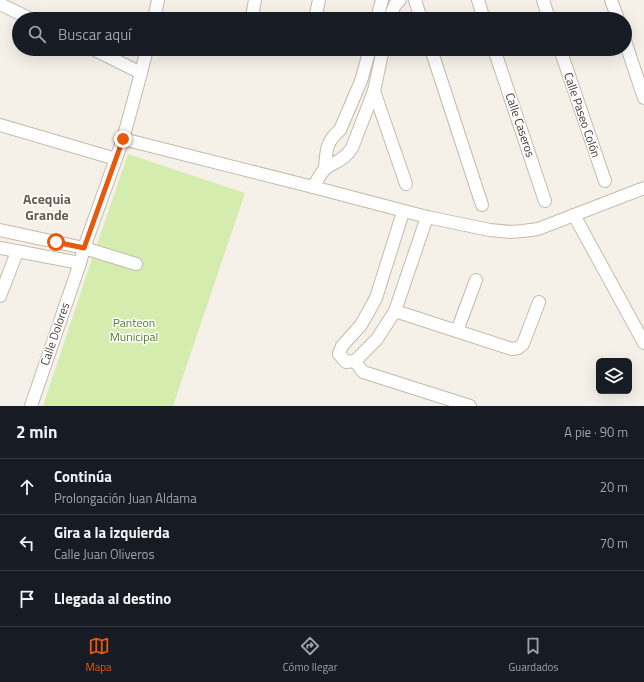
<!DOCTYPE html>
<html lang="es">
<meta charset="utf-8">
<style>
:root{--surface:#171b24;--page:#242831;--text:#f1f3f6;--muted:#9ea1a6;--line:#363941;--accent:#ea580c}
body{margin:0;font-family:"Titillium Web",sans-serif;background:var(--page);color:var(--text)}
.controls{position:absolute;right:12px;bottom:12px;display:grid;overflow:hidden;border-radius:6px;box-shadow:0 4px 16px #0002}
.controls button{width:36px;height:36px;display:grid;place-items:center;padding:0;border:0;border-bottom:1px solid var(--line);background:var(--surface);color:var(--text);font:20px sans-serif}
.stop{position:absolute;width:12px;height:12px;margin:-9px;border:3px solid #ea580c;border-radius:50%;background:#fff}
.stop.end{background:#ea580c;border-color:#fff;box-shadow:0 1px 4px #0008}
.list{margin:0;padding:0;list-style:none}
h2{display:flex;justify-content:space-between;align-items:center;height:52px;margin:0;padding:0 16px;font-size:17px}
h2 small{font-size:13px;font-weight:400;color:var(--muted)}
.list li{display:grid;grid-template-columns:26px 1fr auto;gap:12px;align-items:center;box-sizing:border-box;height:56px;padding:0 16px;border-top:1px solid var(--line)}
.list b{display:block;font-size:15px;white-space:nowrap}
.list p{margin:0;font-size:13px;white-space:nowrap;color:var(--muted)}
.list em{font-size:13px;font-style:normal;color:var(--muted)}
.icon{flex:none;width:22px;height:22px;fill:none;stroke:currentColor;stroke-width:2;stroke-linecap:round;stroke-linejoin:round}
.map{position:relative;flex:none;width:644px;height:406px;overflow:hidden}
.search{position:absolute;background:var(--surface);box-shadow:0 4px 16px #0002;left:12px;right:12px;top:12px;height:44px;display:flex;align-items:center;gap:10px;box-sizing:border-box;padding:0 14px;border-radius:22px;color:var(--muted);font-size:15px}
.sheet{height:220px;background:var(--surface)}
nav{display:flex;justify-content:space-around;align-items:center;box-sizing:border-box;height:56px;border-top:1px solid var(--line);background:var(--surface);font-size:11px;color:var(--muted)}
nav a{display:grid;justify-items:center;gap:2px}
nav .on{color:var(--accent)}
.map>svg:first-child{display:block}
.green{fill:#d5ecaf}
.lines{fill:none;stroke-linecap:round;stroke-linejoin:round}
.minor-casing{stroke:#c4baad;stroke-width:14}
.minor{stroke:#fff;stroke-width:12}
.route{stroke:#ea580c;stroke-width:5}
.labels{text-anchor:middle;stroke-width:3;stroke-linejoin:round;paint-order:stroke}
.street-label{font-size:12px;fill:#494036;stroke:#fff}
.park-label{font-size:12px;fill:#4e8025;stroke:#fff}
.quarter-label{font-size:14px;font-weight:bold;fill:#6d5d4d;stroke:#fff}
</style>
<div class="map">
<svg width="644" height="406" viewBox="0 0 644 406">
<rect width="100%" height="100%" fill="#f5f0e8"/>
<polygon class="green" points="128,154 245,193 173,406 43,406 94,253"/>
<g class="lines">
<defs>
<g id="minor">
<polyline points="415,0 421,19"/>
<polyline points="478,0 484,19"/>
<polyline points="543,0 549,19"/>
<polyline points="611,0 618,19"/>
<polyline points="0,4 31,19"/>
<polyline points="252,17 255,0"/>
<polyline points="154,19 158,0"/>
<polyline points="315,19 319,0"/>
<polyline points="377,19 382,0"/>
<polyline points="389,19 395,5 400,0"/>
<polyline points="625,41 644,98"/>
<polyline points="93,49 141,73"/>
<polyline points="431,49 482,205"/>
<polyline points="494,49 545,201"/>
<polyline points="560,49 605,181"/>
<polyline points="374,91 406,184"/>
<polyline points="0,125 116,159"/>
<polyline points="123,139 313,187 427,217 490,230 511,232 523,231 538,229 644,188"/>
<path d="M325,169c1,-17 1,-28 15,-39l21,-49 9,-32"/>
<path d="M313,187c4,-6 8,-15 13,-19 11,-7 19,-9 26,-20l22,-57 9,-42"/>
<polyline points="403,212 376,298 361,325 342,346 339,354 346,362 355,361 377,339 395,311 427,217"/>
<polyline points="574,215 644,343"/>
<polyline points="0,230 84,248 136,264"/>
<polyline points="0,248 80,263"/>
<polyline points="0,296 17,252"/>
<polyline points="395,311 512,349 518,348 523,344 539,302"/>
<polyline points="457,331 476,280"/>
<polyline points="355,361 363,372 470,406"/>
<polyline points="31,406 80,263 84,248 123,139 141,73 147,49"/>
</g>
</defs>
<use href="#minor" class="minor-casing"/>
<use href="#minor" class="minor"/>
</g>
<g class="lines">
<polyline class="route" points="56,242 84,248 123,139"/>
</g>
<g class="labels">
<g class="street-label">
<text transform="translate(582 115) rotate(71)" y="4">Calle Paseo Colón</text>
<text transform="translate(520 125) rotate(71)" y="4">Calle Caseros</text>
<text transform="translate(55 334) rotate(-71)" y="4">Calle Dolores</text>
</g>
<g class="park-label">
<text x="134" y="327">Panteon<tspan x="134" dy="14">Municipal</tspan></text>
</g>
<g class="quarter-label">
<text x="47" y="204">Acequia<tspan x="47" dy="16">Grande</tspan></text>
</g>
</g>
</svg>
<div class="controls">
<button><svg class="icon" aria-label="layers" viewBox="0 0 24 24"><path d="M12 4l9 5-9 5-9-5zM3 14l9 5 9-5"/></svg></button>
</div>
<div class="stop" style="left:56px;top:242px"></div>
<div class="stop end" style="left:123px;top:139px"></div>
<div class="search"><svg class="icon" aria-label="search" viewBox="0 0 24 24"><circle cx="10" cy="10" r="6"/><path d="M15 15l6 6"/></svg>Buscar aquí</div>
</div>
<section class="sheet">
<h2>2 min<small>A pie · 90 m</small></h2>
<ul class="list">
<li><svg class="icon" aria-label="ahead" viewBox="0 0 24 24"><path d="M12 20V5M6 11l6-6 6 6"/></svg><div><b>Continúa</b><p>Prolongación Juan Aldama</p></div><em>20 m</em></li>
<li><svg class="icon" aria-label="left" viewBox="0 0 24 24"><path d="M17 20v-9H6M10 6l-5 5 5 5"/></svg><div><b>Gira a la izquierda</b><p>Calle Juan Oliveros</p></div><em>70 m</em></li>
<li><svg class="icon" aria-label="arrive" viewBox="0 0 24 24"><path d="M6 21V4h12l-3 4 3 4H6"/></svg><div><b>Llegada al destino</b></div></li>
</ul>
</section>
<nav>
<a class="on"><svg class="icon" aria-label="map" viewBox="0 0 24 24"><path d="M3 6l6-2 6 2 6-2v14l-6 2-6-2-6 2zM9 4v14M15 6v14"/></svg>Mapa</a>
<a><svg class="icon" aria-label="directions" viewBox="0 0 24 24"><path d="M12 3l9 9-9 9-9-9zM9 14v-3h6M13 9l2 2-2 2"/></svg>Cómo llegar</a>
<a><svg class="icon" aria-label="saved" viewBox="0 0 24 24"><path d="M7 4h10v16l-5-4-5 4z"/></svg>Guardados</a>
</nav>
